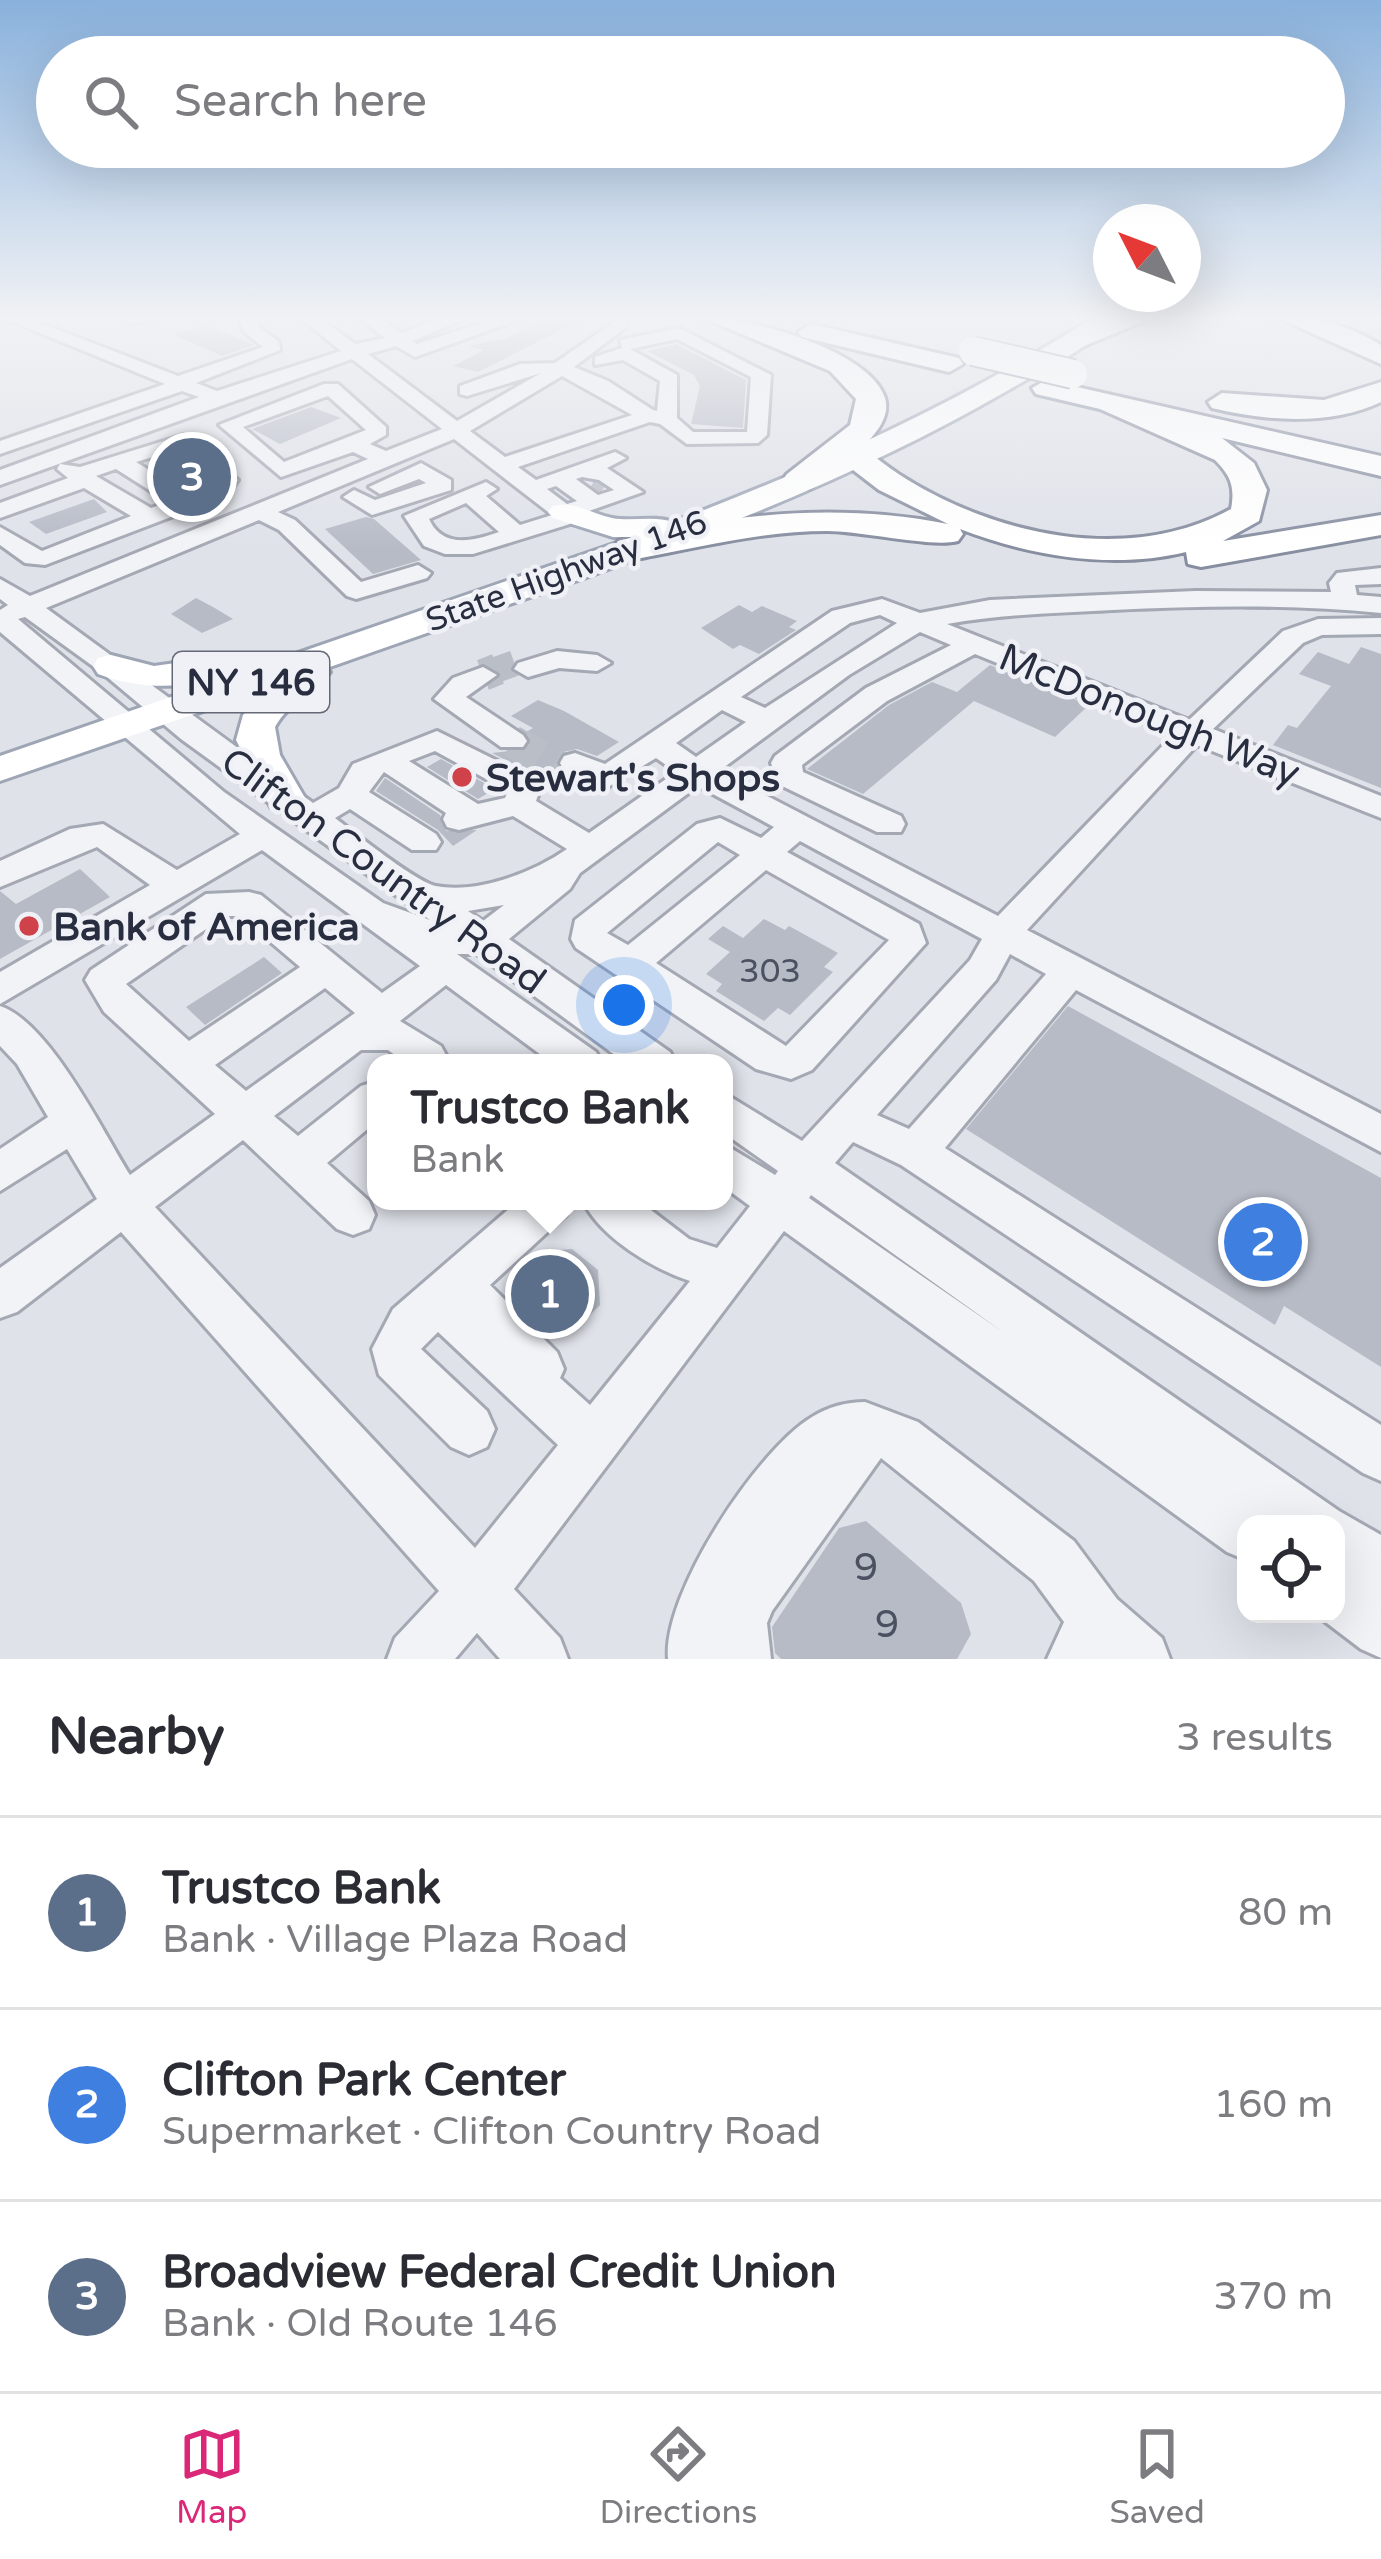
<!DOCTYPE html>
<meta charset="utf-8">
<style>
:root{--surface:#fff;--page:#f7f7f7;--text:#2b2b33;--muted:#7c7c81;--line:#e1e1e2;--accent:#db2777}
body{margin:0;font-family:"Varela Round",sans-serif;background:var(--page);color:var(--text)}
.controls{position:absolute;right:36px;bottom:36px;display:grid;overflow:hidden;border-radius:24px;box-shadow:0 12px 48px #0002}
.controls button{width:108px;height:108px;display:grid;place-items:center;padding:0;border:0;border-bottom:3px solid var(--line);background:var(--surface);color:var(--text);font:60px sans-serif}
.compass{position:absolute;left:1093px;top:204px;width:108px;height:108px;border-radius:50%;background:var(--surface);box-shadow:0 12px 48px #0002;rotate:312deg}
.you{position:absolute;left:624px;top:1005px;width:42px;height:42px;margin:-30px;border:9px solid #fff;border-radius:50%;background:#1a73e8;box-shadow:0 0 0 18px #1a73e833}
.badge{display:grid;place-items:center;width:78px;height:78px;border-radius:50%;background:var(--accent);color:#fff;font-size:39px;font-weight:700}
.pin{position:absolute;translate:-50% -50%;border:6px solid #fff;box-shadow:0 3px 12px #0006}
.popup{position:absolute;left:367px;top:1054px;width:366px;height:156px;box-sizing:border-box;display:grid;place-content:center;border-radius:24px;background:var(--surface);filter:drop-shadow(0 3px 9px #0005);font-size:39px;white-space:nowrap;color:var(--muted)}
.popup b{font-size:45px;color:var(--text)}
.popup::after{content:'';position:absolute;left:50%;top:100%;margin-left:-24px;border:24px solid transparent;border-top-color:var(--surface)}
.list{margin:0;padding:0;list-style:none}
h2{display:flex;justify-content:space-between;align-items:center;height:156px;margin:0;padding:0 48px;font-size:51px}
h2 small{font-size:39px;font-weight:400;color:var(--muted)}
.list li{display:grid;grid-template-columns:78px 1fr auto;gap:36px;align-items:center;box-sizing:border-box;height:192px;padding:0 48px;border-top:3px solid var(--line)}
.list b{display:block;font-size:45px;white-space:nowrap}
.list p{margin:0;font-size:39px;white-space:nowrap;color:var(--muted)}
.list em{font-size:39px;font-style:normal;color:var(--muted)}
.icon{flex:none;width:66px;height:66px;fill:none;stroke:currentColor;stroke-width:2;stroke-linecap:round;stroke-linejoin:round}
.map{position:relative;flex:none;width:1381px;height:1659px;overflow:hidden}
.search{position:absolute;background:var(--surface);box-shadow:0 12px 48px #0002;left:36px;right:36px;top:36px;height:132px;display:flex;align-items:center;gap:30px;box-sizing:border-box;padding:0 42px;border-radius:66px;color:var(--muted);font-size:45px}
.sheet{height:732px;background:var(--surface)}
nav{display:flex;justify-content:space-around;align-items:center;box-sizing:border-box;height:168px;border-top:3px solid var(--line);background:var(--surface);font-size:33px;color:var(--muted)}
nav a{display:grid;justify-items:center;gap:6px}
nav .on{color:var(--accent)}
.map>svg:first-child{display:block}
.building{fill:#b6bbc6}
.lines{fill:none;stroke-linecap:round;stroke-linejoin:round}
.minor-tunnel-far1{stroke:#babec7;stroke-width:26;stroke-dasharray:26 12;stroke-linecap:butt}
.minor-tunnel{stroke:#babec7;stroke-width:32;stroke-dasharray:32 16;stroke-linecap:butt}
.minor-casing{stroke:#a4a8b3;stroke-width:6}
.major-casing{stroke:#9ea5b5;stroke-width:6}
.highway-casing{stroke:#878ea0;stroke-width:6}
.minor{fill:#f2f3f7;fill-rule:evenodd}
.major{fill:#fff;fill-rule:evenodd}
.highway{fill:#fff;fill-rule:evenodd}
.highway-bridge-casing{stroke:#878ea0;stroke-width:32;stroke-linecap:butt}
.highway-bridge{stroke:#fff;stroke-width:28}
.poi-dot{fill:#d04249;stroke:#eff1f6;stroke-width:4.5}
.labels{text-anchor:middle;stroke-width:9;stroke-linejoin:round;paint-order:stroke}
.far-street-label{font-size:33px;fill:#282e40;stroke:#eff1f6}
.number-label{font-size:33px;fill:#4c5162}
.shield{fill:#eff1f6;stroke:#646877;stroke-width:3}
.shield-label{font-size:36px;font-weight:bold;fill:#282e40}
.street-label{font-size:39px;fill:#282e40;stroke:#eff1f6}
.poi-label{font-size:39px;font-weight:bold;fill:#282e40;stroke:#eff1f6;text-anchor:start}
.near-number-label{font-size:39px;fill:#4c5162}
</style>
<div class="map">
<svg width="1381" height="1659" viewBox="0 0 1381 1659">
<rect width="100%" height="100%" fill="#dfe2e9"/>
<g class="building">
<polygon points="549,317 586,317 478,372 453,366 484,350 468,346 507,338"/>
<polygon points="206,325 252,344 254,345 222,356 173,334"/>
<polygon points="676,344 746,380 743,428 691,424 700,386 694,375 647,351"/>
<polygon points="311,407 341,418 280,444 252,429"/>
<polygon points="94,499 107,512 46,534 29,522"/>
<polygon points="366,517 374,519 421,560 373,574 325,529"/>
<polygon points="196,598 213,607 233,619 202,633 171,614"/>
<polygon points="739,605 752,612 762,606 797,621 789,627 796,630 759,654 740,645 733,649 701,628"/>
<polygon points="1361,647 1381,654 1381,788 1273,745 1288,725 1297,728 1331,686 1299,674 1318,652 1349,664"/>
<polygon points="990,665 1089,705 1055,737 974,701 863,794 807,769 889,705 932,682 957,692"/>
<polygon points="538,700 564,711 619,742 597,756 577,749 563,752 556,761 561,773 554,777 533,765 525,770 492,753 527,749 531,739 526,732 533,728 511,716"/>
<polygon points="441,759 495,789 478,799 427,767"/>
<polygon points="385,778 440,815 446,831 477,830 453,846 438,830 376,791"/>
<polygon points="80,869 110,897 0,959 0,891 16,904"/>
<polygon points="764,919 785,930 789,926 838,953 824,967 833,972 790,1015 778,1008 764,1021 716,991 722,984 706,974 730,952 708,939 723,926 743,938"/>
<polygon points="264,957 282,973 205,1025 186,1007"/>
<polygon points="1068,1006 1381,1178 1381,1367 1284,1306 1275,1325 966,1129"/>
<polygon points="572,1249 598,1270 600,1305 573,1332 546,1334 509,1298 510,1278 536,1252"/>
<polygon points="866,1521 961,1603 971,1634 957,1659 781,1659 775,1653 772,1627 839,1528"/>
</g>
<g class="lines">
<g class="minor-tunnel-far1">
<polyline points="593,483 603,489"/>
<polyline points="490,672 521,661"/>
</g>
<g class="minor-tunnel">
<polyline points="483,675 498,669"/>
<polyline points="512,741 565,770"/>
</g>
<defs>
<g id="minor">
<path d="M1,317h24l153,59 85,-29 -19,-15 -5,-15h18l1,9 21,16 1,8 -84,33 21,8 124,-40 -42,-34h20l36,27 30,-6 -27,-21h20l23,16 43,-16 23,1 -55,23 5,3 83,-27h26l-111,40 -19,-11 -28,8 89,67 84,-48 -74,23 -7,-2v-8l60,-22 35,-1 64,-44 9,5 -3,4 -51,39 34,14 45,29 4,1 3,-30 -37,-21 -28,5v-8l27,-9 -2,-8 59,-12 92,47 -4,60 -9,8 -71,1 -27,-20 -10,-2 -132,45 18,13 79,-28 11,6 -19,10 36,24 -71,25 -2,7 -97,30h-28l-21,-8 -20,-30 82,-34 11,7 -11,7 34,29 32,-10 -98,-76 -176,73 17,8 66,62 57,-17 13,8 -4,5 -71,21 -9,-3 -68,-66 -20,-10 -213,88 267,195 26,-15 14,-24 84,-33 99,49 5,7 -5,14 53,32 87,-61 -20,-14 -48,29 -44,-17 -4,-7 4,-7 11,-3 30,11 227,-153 50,-12 38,14 70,-13 205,-9 136,1 -2,-9 8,-10 44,-5v16l-26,1 2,10 24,2v16c-90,-9 -178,-7 -268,-3 -56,3 -111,4 -166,14l242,96 94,-89 35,-12 63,-1v16l-59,1 -19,8 -90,86 168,67v22l-184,-73 -170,185 354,184v38l-305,-162 -131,158 436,277v56l-18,-8 -462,-308 -48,-23 -18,21 504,348 42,24v123l-20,-9 -46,-35h21v-90h-90v36l-19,-8 -443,-321 -270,358 46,49 8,21h-68l-23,-26 -22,26h-68l8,-21 44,-47 -318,-359 -104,80 -17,6v-50l97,-69 -30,-50 -67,42v-42l48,-32 -31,-53 -17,-18v-40c49,16 102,124 130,169l85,-61 -111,-102 -19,-32 6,-10 115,-76 43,-2 12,3 121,98 38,-27 -158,-116 -262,154v-32l150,-87 -53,-38 -97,40v-26l70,-32 33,-5 74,46 63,-36 -240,-202v-22l8,-5 -8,-6v-20l30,17 338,-137 -15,-7 -72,25 -62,-52 105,-41h14l48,43v8l-16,9 16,7 56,-22 -90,-70 -352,126v-15l199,-73 -17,-6 -182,63v-13l165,-57zM677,339l74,38 -4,55h-54l-16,-14v-43l-47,-26zM562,376l70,39 -127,42 -35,-26zM328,396l38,34 -82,32 -41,-35zM582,477l17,3 15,10 -16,5 -22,-16zM556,486l21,15 -10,3 -20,-15zM466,503l33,29c-26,9 -56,17 -70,-13zM880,615l17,8 -132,85 -24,-11 109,-74zM25,617l76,55 80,67 249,181 -47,-17 -159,-111 -206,-173zM920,632l31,13 -85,43 -91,68 -4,7 7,21 99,48h24l4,-8 -4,-8 -98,-44 -1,-7 85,-64 88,-47 198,81 -175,181 -279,-145 130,-96zM722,710l24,12 -50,35 -20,-14zM435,751l73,40 -3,7 -27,6 -69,-43zM384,772l62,41 -3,6 4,8 12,3 54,-14 54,33c-33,23 -89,45 -131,37 -20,-4 -81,-53 -101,-68l15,-9 62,41h24l5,-8 -5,-8 -67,-42zM698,786l76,41 -13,11 -41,-20 -23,6 -122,96 -4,19 5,9 180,121 35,10 21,-9 114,-127 -7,-19 -132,-72 13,-11 182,98 -12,21 -168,181 -78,-48v40l54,38 -3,4 -51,-31v43l26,19 -33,42 -28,-9 -50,-38h-56c17,36 70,68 107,80l-100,124 -30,-27 4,-9 -7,-17 -67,-67 76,-70 6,-14h-54l-125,108 -21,40 7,26 72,72 18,8 18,-8 8,-18 -8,-18 -66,-62 17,-17 120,113 -83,103 -320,-341 88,-67 94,89 16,6 16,-6 6,-14 -6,-14 -42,-38 49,-41v-41l-15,5 -63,50 -24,-20 87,-66h27l18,13h38l3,-6 -6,-11 -41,-25 46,-36 106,78h50l-6,-11 -139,-98h20l149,109h50l-6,-11 -161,-113 61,-50 10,-16zM718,842l22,13 -112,90 -21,-12zM766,870l123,70 -103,106 -130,-83zM504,905l-21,16 -15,-10zM225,916h15l60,51 -111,74 -63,-57zM1010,954l36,20 -137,155 -32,-14 119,-135zM325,988l30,25 -109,78 -31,-26zM811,1195l192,137 -194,-134z"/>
<polygon points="130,317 164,317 131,324"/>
<path d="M183,435l55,45 -11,15 -23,9 5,6 -4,5 -21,-3 -139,53 -20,-2 -25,-18v-18l42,24 89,-35 -47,-28 -84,30v-15l68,-25 -11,-9 3,-5 20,3zM179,449l36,32 -27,13 -52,-32zM116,469l52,33 -17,6 -55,-32z"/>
<polygon points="421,463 451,480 451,490 372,515 343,497 354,490 375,500 426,483 419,479 380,494 369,487"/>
<polygon points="557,651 597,655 611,663 597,671 559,668 528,677 514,669 518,663"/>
<polygon points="483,667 497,675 466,697 523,735 527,741 523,747 501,747 434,699 453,678"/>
<path d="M865,1402l53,20 156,119 43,58 45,39 8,21h-123l17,-37 -30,-41 -153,-123 -109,153 -5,12 4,36h-103c-6,-65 89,-209 144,-242 16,-10 35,-15 53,-15z"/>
</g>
<g id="major">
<path d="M1094,317h26c-29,31 -78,53 -115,75 -211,122 -449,194 -678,276l3,4c-16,21 -42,31 -55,55l5,28 25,43 -6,9 -14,4 -14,-4 -35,-67 7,-25 24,-26 -267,92v-25l634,-219h-21l-60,-19 -5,-6 5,-6c21,-6 39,8 59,12 20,4 42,-3 61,4 147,-56 288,-120 421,-205z"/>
<path d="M111,655l43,11 71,-10 13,3 5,8 -5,8c-50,12 -91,17 -140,-1l-5,-8 5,-8z"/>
</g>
<g id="highway">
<path d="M701,317c45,-1 169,33 184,81 6,20 -11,37 -23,50 13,8 25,19 38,27 95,61 229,90 331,34 4,-22 0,-33 -16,-49l-115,-51 -64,-15 -4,-6 14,-8 335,76v20l-159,-38 32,25 13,27 -8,31 -36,20 158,-26v20l-180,32 -13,-3 -2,-12c-74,18 -156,4 -226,-23l3,5 -5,7c-25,7 -96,-10 -131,-10 -66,0 -131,17 -196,29l-13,-3 -5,-8 5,-8c109,-27 219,-39 330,-17l-69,-34 -35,-27 -35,25h-22l-5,-7 5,-7 63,-49 6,-26 -26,-28z"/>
<polygon points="1117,317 1154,317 1084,346 1075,348 1062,340 1066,334"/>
<path d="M1276,317c41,-1 70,7 105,28v19z"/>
<polygon points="811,324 959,358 963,364 949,372 802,337 798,332"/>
<path d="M1381,382v20c-50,24 -116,19 -169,6l-4,-6 14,-9 102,7z"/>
</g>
</defs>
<use href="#minor" class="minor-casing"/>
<use href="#major" class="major-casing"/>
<use href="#highway" class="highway-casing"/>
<use href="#minor" class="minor"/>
<use href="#major" class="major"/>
<use href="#highway" class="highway"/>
<defs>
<polyline id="highway-bridge" points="973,351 1073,374"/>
</defs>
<use href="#highway-bridge" class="highway-bridge-casing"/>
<use href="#highway-bridge" class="highway-bridge"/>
</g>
<linearGradient id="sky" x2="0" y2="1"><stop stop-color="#89b1dc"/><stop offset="0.58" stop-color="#f1f2f5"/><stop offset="1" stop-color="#f1f2f5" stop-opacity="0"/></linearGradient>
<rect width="1381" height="549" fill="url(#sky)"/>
<g class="poi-dot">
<circle cx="462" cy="777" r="12"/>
<circle cx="29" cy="926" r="12"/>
</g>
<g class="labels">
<g class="far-street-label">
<text transform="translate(566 570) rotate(-20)" y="12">State Highway 146</text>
</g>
<g class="number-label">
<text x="770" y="982">303</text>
</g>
<rect class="shield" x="173" y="652" width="156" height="60" rx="9"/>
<g class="shield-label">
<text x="251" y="695">NY 146</text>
</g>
<g class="street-label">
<text transform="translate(1150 714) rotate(22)" y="14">McDonough Way</text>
<text transform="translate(384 870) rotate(36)" y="14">Clifton Country Road</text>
</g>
<g class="poi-label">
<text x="486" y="791">Stewart's Shops</text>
<text x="53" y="940">Bank of America</text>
</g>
<g class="near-number-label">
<text x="866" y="1580">9</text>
<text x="887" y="1637">9</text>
</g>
</g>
</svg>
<div class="controls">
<button><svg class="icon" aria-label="locate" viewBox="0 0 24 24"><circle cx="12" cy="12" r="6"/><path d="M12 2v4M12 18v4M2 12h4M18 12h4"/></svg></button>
</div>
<svg class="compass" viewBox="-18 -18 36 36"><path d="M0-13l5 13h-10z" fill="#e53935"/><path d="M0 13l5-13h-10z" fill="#7c7c81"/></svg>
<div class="you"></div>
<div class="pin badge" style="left:550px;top:1294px;background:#5c6f8a">1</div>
<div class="popup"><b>Trustco Bank</b>Bank</div>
<div class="pin badge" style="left:1263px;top:1242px;background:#3f7fe0">2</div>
<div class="pin badge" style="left:192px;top:477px;background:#5c6f8a">3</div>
<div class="search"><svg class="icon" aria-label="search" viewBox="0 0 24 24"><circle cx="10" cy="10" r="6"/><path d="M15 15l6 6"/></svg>Search here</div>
</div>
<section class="sheet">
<h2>Nearby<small>3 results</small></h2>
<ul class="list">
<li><span class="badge" style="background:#5c6f8a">1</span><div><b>Trustco Bank</b><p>Bank · Village Plaza Road</p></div><em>80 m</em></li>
<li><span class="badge" style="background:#3f7fe0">2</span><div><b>Clifton Park Center</b><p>Supermarket · Clifton Country Road</p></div><em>160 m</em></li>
<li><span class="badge" style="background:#5c6f8a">3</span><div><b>Broadview Federal Credit Union</b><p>Bank · Old Route 146</p></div><em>370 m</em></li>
</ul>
</section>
<nav>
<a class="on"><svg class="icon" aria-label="map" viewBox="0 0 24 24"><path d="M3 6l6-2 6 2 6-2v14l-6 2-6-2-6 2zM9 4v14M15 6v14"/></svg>Map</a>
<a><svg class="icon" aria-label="directions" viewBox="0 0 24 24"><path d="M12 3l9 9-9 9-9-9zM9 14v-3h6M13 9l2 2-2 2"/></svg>Directions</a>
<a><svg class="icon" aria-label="saved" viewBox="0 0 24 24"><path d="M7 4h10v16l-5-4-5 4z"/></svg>Saved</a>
</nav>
